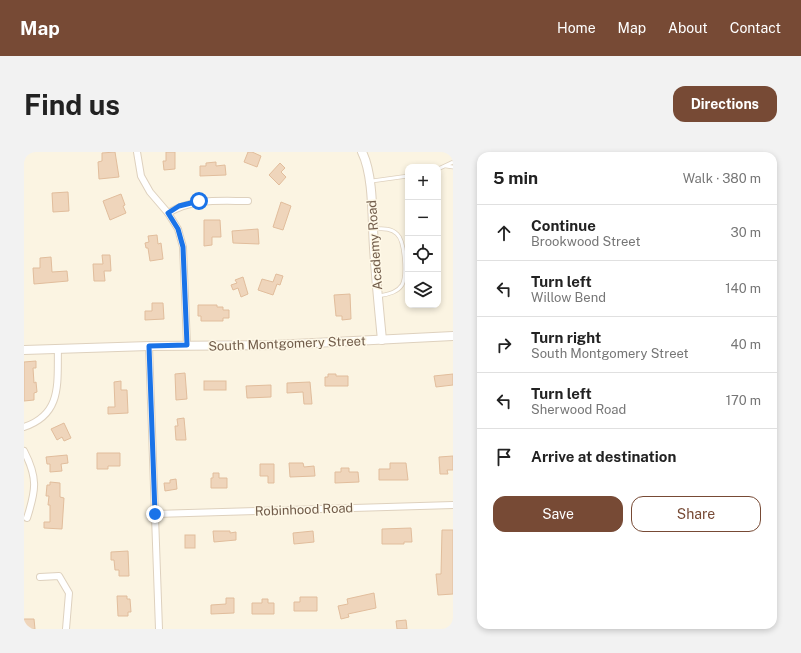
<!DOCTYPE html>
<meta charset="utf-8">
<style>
:root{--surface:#fff;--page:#f2f2f2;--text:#222;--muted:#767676;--line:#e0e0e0;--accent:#774a35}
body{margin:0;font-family:"Public Sans",sans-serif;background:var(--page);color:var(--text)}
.controls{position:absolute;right:12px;top:12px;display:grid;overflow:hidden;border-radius:8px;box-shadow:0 2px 6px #0003}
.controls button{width:36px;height:36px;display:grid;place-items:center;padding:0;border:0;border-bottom:1px solid var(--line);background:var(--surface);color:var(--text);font:20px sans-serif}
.stop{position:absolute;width:12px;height:12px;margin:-9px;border:3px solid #1a73e8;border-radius:50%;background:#fff}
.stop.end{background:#1a73e8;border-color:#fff;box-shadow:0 1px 4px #0008}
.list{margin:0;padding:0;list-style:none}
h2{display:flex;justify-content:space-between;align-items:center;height:52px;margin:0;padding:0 16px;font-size:17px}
h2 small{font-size:13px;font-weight:400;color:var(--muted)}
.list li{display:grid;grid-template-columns:26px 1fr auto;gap:12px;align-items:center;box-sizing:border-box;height:56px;padding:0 16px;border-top:1px solid var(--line)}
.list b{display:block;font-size:15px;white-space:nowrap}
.list p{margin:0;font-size:13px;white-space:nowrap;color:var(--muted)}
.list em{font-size:13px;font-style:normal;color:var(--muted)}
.actions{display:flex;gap:8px;padding:12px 16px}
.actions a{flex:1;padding:9px 0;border:1px solid var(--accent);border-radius:12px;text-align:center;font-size:14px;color:var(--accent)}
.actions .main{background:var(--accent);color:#fff}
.icon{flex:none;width:22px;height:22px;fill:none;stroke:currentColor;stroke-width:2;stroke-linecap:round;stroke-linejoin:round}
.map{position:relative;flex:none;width:429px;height:477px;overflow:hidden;border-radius:12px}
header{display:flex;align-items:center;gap:24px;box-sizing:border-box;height:56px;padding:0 20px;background:var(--accent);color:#fff}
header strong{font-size:19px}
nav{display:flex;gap:22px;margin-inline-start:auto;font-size:14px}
.intro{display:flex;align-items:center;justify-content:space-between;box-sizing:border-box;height:96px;padding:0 24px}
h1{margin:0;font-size:28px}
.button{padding:10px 18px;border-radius:12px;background:var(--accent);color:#fff;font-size:14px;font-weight:700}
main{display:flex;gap:24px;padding:0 24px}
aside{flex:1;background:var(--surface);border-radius:12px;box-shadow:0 2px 6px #0003}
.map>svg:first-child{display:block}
.building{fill:#efd5bb;stroke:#e1bd9c}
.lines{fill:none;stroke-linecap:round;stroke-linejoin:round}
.service-casing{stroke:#ded1be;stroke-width:4.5}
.minor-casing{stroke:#ded1be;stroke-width:8}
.tertiary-casing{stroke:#ded1be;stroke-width:10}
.service{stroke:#fff;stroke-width:3}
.minor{stroke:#fff;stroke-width:6}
.tertiary{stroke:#fff;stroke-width:8}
.route{stroke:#1a73e8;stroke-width:5}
.labels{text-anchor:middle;stroke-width:3;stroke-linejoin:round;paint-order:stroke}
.street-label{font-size:13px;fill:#715c4a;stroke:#fef8e7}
</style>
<header>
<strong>Map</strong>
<nav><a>Home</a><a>Map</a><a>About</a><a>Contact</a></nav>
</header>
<div class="intro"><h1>Find us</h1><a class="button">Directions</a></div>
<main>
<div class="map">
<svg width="429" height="477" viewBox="0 0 429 477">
<rect width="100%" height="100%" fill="#fbf4e2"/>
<g class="building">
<polygon points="91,0 95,25 75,27 74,10 78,9 78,1"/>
<polygon points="142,0 151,0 151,17 140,18 139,9 142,9"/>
<polygon points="224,0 228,0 237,4 233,15 220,10"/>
<polygon points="192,10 192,14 201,13 202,23 176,24 176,14 182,14 182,11"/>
<polygon points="256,11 261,16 257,20 262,25 255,33 245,23"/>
<polygon points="44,40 45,59 29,60 28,41"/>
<polygon points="97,42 101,53 99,54 102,61 86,68 79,49"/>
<polygon points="257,50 267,54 259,78 249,75"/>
<polygon points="180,68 196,68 197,85 188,85 188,93 180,94"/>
<polygon points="234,77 235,92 209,91 208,79"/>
<polygon points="133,83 134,92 137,91 139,107 126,109 124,96 122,96 121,91 125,90 124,84"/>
<polygon points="78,103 86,103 87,119 80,119 81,129 70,129 69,112 79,112"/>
<polygon points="27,105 28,120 43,119 44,129 10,132 9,116 16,116 16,106"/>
<polygon points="252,122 259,124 256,133 253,132 249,143 234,138 238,127 249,130"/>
<polygon points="219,125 224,142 217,145 214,136 209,138 207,133 213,131 211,128"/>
<polygon points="326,142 327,167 318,168 318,164 312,164 310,143"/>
<polygon points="128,151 139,151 140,167 121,168 121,159 128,159"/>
<polygon points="174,153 193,153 193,155 199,155 199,158 205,158 205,166 199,166 199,169 177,169 177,164 174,164"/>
<polygon points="12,209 12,216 9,216 10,231 12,230 13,240 10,241 10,248 0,249 0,210"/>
<polygon points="161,221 163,247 152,248 151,222"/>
<polygon points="304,222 312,222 312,224 324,224 324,234 301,234 301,225 304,225"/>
<polygon points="429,222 429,233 412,235 410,224"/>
<polygon points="97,229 97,238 103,238 104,261 84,262 84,255 91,255 90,230"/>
<rect x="180" y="229" width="22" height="9"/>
<polygon points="286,230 288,252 280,252 279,240 263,241 263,231"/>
<polygon points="247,233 247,245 223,246 222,234"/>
<polygon points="160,266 162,288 152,288 151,274 154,274 153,267"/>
<polygon points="40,271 47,286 40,289 38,285 33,288 27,277"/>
<polygon points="73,301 96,301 96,314 84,314 84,317 73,317"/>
<polygon points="43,303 44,311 37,312 38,319 26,320 26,312 23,312 22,305"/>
<polygon points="429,304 429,318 423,318 424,322 416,322 415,305"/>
<polygon points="265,311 279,311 280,315 290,314 291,324 266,325"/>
<polygon points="366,311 382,311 384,328 355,328 355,317 366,317"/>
<polygon points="236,312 250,312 250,331 244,331 244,324 236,324"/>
<polygon points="317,316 325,316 325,320 334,320 335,330 311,331 311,320 317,320"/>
<polygon points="189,321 195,321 195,326 203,326 203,336 187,336 187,326 189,326"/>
<polygon points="152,327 153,337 141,339 140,331 146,331 146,328"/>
<polygon points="26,330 36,331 36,345 40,346 38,377 20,376 20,370 26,370 26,353 24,353 25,344 22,344 23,333 26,333"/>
<polygon points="387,376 388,390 380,390 380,392 358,392 358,377"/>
<polygon points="418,378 429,378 429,442 414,443 412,422 417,422"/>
<polygon points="189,379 206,379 206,381 212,380 212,388 190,390"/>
<polygon points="289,379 290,390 270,392 269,381"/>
<rect x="161" y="383" width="10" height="13"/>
<polygon points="104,399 105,424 95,424 95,418 91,418 90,408 87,408 87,400"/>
<polygon points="350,441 352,456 324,462 325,465 317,467 314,454 324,452 323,447"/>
<polygon points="93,444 103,444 103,447 106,447 107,460 104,460 104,464 94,464"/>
<polygon points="276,445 293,445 293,459 270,459 270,450 276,450"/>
<polygon points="202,446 210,446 210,461 187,462 187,453 202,452"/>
<polygon points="238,447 244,447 244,451 250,451 250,462 228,462 228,451 238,451"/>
<polygon points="0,467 10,467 11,477 0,477"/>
<polygon points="382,468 383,477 373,477 372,469"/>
</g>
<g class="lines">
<defs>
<g id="service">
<polyline points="422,14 429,15"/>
<polyline points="414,17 429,10"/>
<polyline points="348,29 384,24"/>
<path d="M349,77c8,0 17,-2 24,5 8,7 10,42 5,51 -5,8 -15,9 -23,11"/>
</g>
<g id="minor">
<polyline points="113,0 117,24 126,40 144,61 154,77 159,95 163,193"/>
<path d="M144,61c25,-15 52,-12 80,-12"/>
<polyline points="125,194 135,477"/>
<path d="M0,275c39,-13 33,-45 34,-79"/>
<path d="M0,299c14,27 12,39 3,67"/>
<polyline points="131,362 429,353"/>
<polyline points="16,425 35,424 45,441 42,477"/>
</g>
<g id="tertiary">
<path d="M338,0c12,24 10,69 12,96 2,31 5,61 8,92"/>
<polyline points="0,198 125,194 250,193 429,184"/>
</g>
</defs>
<use href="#service" class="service-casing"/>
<use href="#minor" class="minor-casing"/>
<use href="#tertiary" class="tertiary-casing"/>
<use href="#service" class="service"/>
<use href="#minor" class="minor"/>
<use href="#tertiary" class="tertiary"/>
</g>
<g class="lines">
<polyline class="route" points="131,362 125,194 163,193 159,95 154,77 144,61 155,54 175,49"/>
</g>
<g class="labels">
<g class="street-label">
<text transform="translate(350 93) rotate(-94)" y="5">Academy Road</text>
<text transform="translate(263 191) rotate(-2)" y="5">South Montgomery Street</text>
<text transform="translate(280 357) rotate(-2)" y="5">Robinhood Road</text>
</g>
</g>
</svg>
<div class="controls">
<button>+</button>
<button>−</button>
<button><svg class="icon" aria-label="locate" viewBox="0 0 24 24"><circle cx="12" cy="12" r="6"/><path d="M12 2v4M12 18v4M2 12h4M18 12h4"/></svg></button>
<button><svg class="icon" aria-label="layers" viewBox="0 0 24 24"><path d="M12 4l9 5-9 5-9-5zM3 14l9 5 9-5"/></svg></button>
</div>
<div class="stop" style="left:175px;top:49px"></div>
<div class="stop end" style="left:131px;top:362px"></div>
</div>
<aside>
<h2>5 min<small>Walk · 380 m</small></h2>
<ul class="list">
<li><svg class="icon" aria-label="ahead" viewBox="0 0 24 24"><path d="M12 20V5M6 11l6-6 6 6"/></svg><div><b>Continue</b><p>Brookwood Street</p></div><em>30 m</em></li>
<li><svg class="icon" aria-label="left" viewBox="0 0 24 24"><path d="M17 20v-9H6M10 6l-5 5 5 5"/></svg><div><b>Turn left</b><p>Willow Bend</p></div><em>140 m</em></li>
<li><svg class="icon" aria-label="right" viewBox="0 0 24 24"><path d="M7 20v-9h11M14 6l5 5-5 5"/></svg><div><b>Turn right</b><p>South Montgomery Street</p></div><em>40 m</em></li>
<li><svg class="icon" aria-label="left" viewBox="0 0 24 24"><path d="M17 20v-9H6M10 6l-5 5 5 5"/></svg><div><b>Turn left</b><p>Sherwood Road</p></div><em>170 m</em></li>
<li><svg class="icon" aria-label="arrive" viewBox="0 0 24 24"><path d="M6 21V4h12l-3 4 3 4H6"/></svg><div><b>Arrive at destination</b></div></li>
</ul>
<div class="actions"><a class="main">Save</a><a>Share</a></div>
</aside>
</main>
